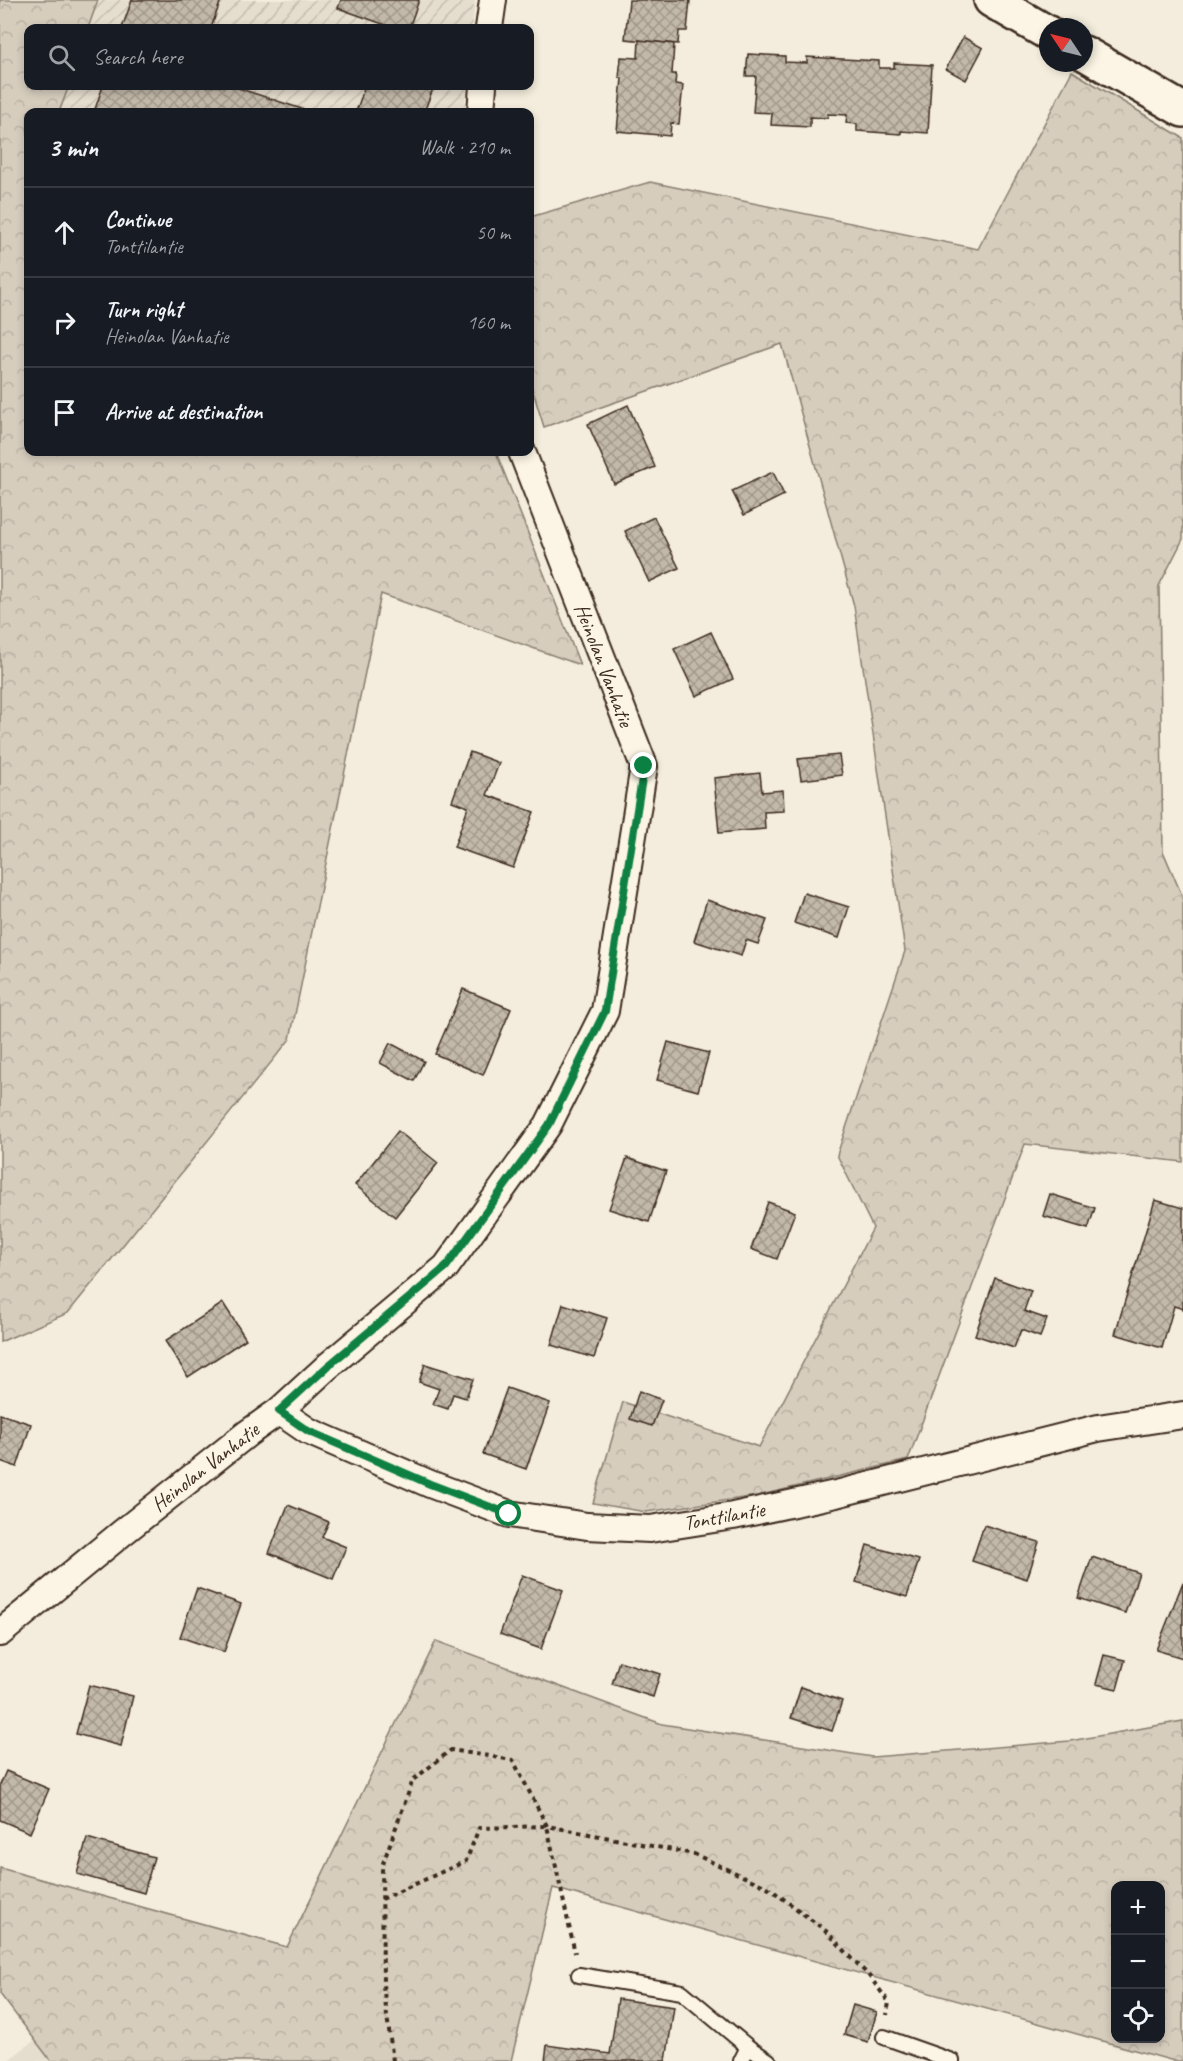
<!DOCTYPE html>
<meta charset="utf-8">
<style>
:root{--surface:#171b24;--page:#20242c;--text:#f1f3f6;--muted:#9ea1a6;--line:#363941}
body{margin:0;font-family:Caveat,sans-serif;background:var(--page);color:var(--text)}
.controls{position:absolute;right:18px;bottom:18px;display:grid;overflow:hidden;border-radius:12px;box-shadow:0 3px 9px #0003}
.controls button{width:54px;height:54px;display:grid;place-items:center;padding:0;border:0;border-bottom:2px solid var(--line);background:var(--surface);color:var(--text);font:30px sans-serif}
.compass{position:absolute;left:1039px;top:18px;width:54px;height:54px;border-radius:50%;background:var(--surface);box-shadow:0 3px 9px #0003;rotate:305deg}
.stop{position:absolute;width:18px;height:18px;margin:-14px;border:4px solid #0b8043;border-radius:50%;background:#fff}
.stop.end{background:#0b8043;border-color:#fff;box-shadow:0 2px 6px #0008}
.list{margin:0;padding:0;list-style:none}
h2{display:flex;justify-content:space-between;align-items:center;height:78px;margin:0;padding:0 24px;font-size:26px}
h2 small{font-size:20px;font-weight:400;color:var(--muted)}
.list li{display:grid;grid-template-columns:39px 1fr auto;gap:18px;align-items:center;box-sizing:border-box;height:90px;padding:0 24px;border-top:2px solid var(--line)}
.list b{display:block;font-size:22px;white-space:nowrap}
.list p{margin:0;font-size:20px;white-space:nowrap;color:var(--muted)}
.list em{font-size:20px;font-style:normal;color:var(--muted)}
.icon{flex:none;width:33px;height:33px;fill:none;stroke:currentColor;stroke-width:2;stroke-linecap:round;stroke-linejoin:round}
.map{position:relative;flex:none;width:1183px;height:2061px;overflow:hidden}
.search{position:absolute;background:var(--surface);box-shadow:0 3px 9px #0003;left:24px;top:24px;width:510px;height:66px;display:flex;align-items:center;gap:15px;box-sizing:border-box;padding:0 21px;border-radius:12px;color:var(--muted);font-size:22px}
.panel{position:absolute;background:var(--surface);box-shadow:0 3px 9px #0003;left:24px;top:108px;width:510px;height:348px;border-radius:12px}
.map>svg:first-child{display:block}
.built{fill:#e5ddce}
.industrial{fill:url(#industrial-furrows)}
.forest{fill:url(#forest-crowns);stroke:#887c6e;stroke-width:1.5;fill-rule:evenodd}
.building{fill:url(#building-cross-hatch);stroke:#3b2a1e;stroke-width:1.5}
.lines{fill:none;stroke-linecap:round;stroke-linejoin:round}
.lane-casing{stroke:#3b2a1e;stroke-width:18}
.street-casing{stroke:#3b2a1e;stroke-width:30}
.secondary-casing{stroke:#3b2a1e;stroke-width:38}
.path{stroke:#3b2a1e;stroke-width:4;stroke-dasharray:4.5 4.5;stroke-linecap:butt}
.lane{stroke:#fcf5e5;stroke-width:14}
.street{stroke:#fcf5e5;stroke-width:26}
.secondary{stroke:#fcf5e5;stroke-width:33}
.route{stroke:#0b8043;stroke-width:8}
.labels{text-anchor:middle;stroke-width:5;stroke-linejoin:round;paint-order:stroke}
.street-label{font-size:21px;fill:#3b2a1e;stroke:#fcf5e5}
</style>
<div class="map">
<svg width="1183" height="2061" viewBox="0 0 1183 2061">
<defs>
<pattern id="industrial-furrows" width="10" height="10" patternUnits="userSpaceOnUse" patternTransform="scale(1.5)"><rect width="10" height="10" fill="#e5ddce"/><path d="M-1 1l2-2M0 10L10 0M9 11l2-2" fill="none" stroke="#c5beb0"/></pattern>
<pattern id="forest-crowns" width="20" height="18" patternUnits="userSpaceOnUse" patternTransform="scale(1.5)"><rect width="20" height="18" fill="#d6cdbd"/><path d="M2 6a3 3 0 1 1 6 0M12 15a3 3 0 1 1 6 0" fill="none" stroke="#b9b0a2"/></pattern>
<pattern id="building-cross-hatch" width="8" height="8" patternUnits="userSpaceOnUse" patternTransform="scale(1.5)"><rect width="8" height="8" fill="#c3b9aa"/><path d="M0 0l8 8M0 8l8-8" fill="none" stroke="#a0978a"/></pattern>
</defs>
<rect width="100%" height="100%" fill="#f4eddd"/>
<filter id="ink" filterUnits="userSpaceOnUse"><feTurbulence type="fractalNoise" baseFrequency=".0167" numOctaves="2"/><feDisplacementMap in="SourceGraphic" scale="12" xChannelSelector="R" yChannelSelector="G"/><feConvolveMatrix kernelMatrix="1 2 1 2 8 2 1 2 1" color-interpolation-filters="sRGB"/></filter>
<g filter="url(#ink)">
<polygon class="built" points="35,2040 51,2061 7,2061"/>
<g class="industrial">
<polygon points="98,0 475,0 472,28 88,28"/>
<polygon points="69,86 467,86 464,112 59,112"/>
</g>
<g class="forest">
<polygon points="0,0 98,0 88,28 28,28 28,86 69,86 59,112 28,112 28,452 496,452 580,665 381,594 290,1039 68,1313 0,1342"/>
<polygon points="1072,71 1183,138 1183,539 1159,586 1163,851 1183,898 1183,1162 1025,1144 908,1460 757,1496 646,1512 593,1503 623,1402 759,1447 873,1228 837,1155 905,951 854,606 782,344 544,427 530,382 530,217 650,182 978,249"/>
<path d="M436,1641l226,83 210,33 198,-16 113,-20v340h-9l-621,-173 -42,173h-460l-51,-67v-126l287,79zM1116,1886h44v152h-44z"/>
</g>
<g class="building">
<polygon points="132,0 221,0 211,28 122,28"/>
<polygon points="341,0 419,0 409,28 394,28 338,8"/>
<polygon points="629,0 690,0 687,31 679,31 678,44 625,39"/>
<polygon points="963,37 983,48 966,80 946,69"/>
<polygon points="639,40 674,44 672,74 676,74 675,84 683,85 679,124 671,123 670,136 617,131 622,78 619,78 621,57 638,58"/>
<polygon points="748,54 785,56 785,62 807,63 807,57 879,61 879,68 894,68 894,63 932,65 928,133 901,131 901,134 857,131 857,124 846,123 847,115 828,114 827,118 810,117 810,127 771,125 772,113 753,112 756,76 746,76"/>
<polygon points="103,86 232,86 305,110 304,112 94,112"/>
<polygon points="365,86 434,86 424,112 356,112"/>
<polygon points="628,405 655,467 614,484 588,424"/>
<polygon points="773,472 784,495 744,515 732,491"/>
<polygon points="654,517 679,568 649,582 625,531"/>
<polygon points="711,632 733,679 696,696 674,649"/>
<polygon points="470,752 499,763 487,795 534,812 513,868 454,847 468,807 452,801"/>
<polygon points="839,755 842,775 801,780 798,759"/>
<polygon points="760,773 762,792 783,790 784,811 764,812 765,829 719,833 714,778"/>
<polygon points="804,893 849,907 839,938 794,923"/>
<polygon points="707,900 767,920 758,944 746,940 741,956 694,941"/>
<polygon points="463,989 511,1009 483,1075 435,1054"/>
<polygon points="668,1042 709,1053 698,1091 657,1080"/>
<polygon points="390,1043 424,1061 414,1081 380,1063"/>
<polygon points="398,1131 438,1163 395,1217 355,1185"/>
<polygon points="627,1158 666,1171 649,1222 609,1209"/>
<polygon points="1050,1194 1095,1208 1088,1229 1043,1216"/>
<polygon points="1155,1200 1183,1208 1183,1309 1174,1306 1162,1348 1115,1334"/>
<polygon points="768,1202 795,1212 777,1259 751,1249"/>
<polygon points="995,1278 1031,1291 1024,1311 1047,1319 1040,1337 1021,1330 1014,1348 975,1335"/>
<polygon points="223,1303 246,1339 188,1377 165,1341"/>
<polygon points="563,1304 607,1318 594,1358 551,1345"/>
<polygon points="425,1364 473,1379 466,1398 453,1394 448,1409 433,1404 439,1389 419,1382"/>
<polygon points="507,1388 550,1403 526,1469 483,1454"/>
<polygon points="639,1391 662,1400 652,1426 630,1419"/>
<polygon points="0,1414 31,1424 17,1467 0,1461"/>
<polygon points="288,1505 329,1522 322,1537 346,1547 333,1579 269,1553"/>
<polygon points="984,1525 1039,1542 1027,1579 972,1561"/>
<polygon points="867,1545 919,1560 907,1597 856,1582"/>
<polygon points="1092,1557 1139,1573 1125,1613 1078,1598"/>
<polygon points="522,1575 563,1590 541,1649 500,1634"/>
<polygon points="1183,1582 1183,1658 1156,1650"/>
<polygon points="197,1588 241,1604 224,1652 180,1637"/>
<polygon points="1104,1655 1125,1660 1117,1689 1096,1684"/>
<polygon points="619,1661 660,1674 653,1697 612,1684"/>
<polygon points="89,1685 133,1696 121,1746 76,1734"/>
<polygon points="801,1687 842,1701 832,1731 791,1718"/>
<polygon points="6,1771 49,1789 30,1833 0,1820 0,1785"/>
<polygon points="87,1838 154,1857 144,1893 77,1874"/>
<polygon points="618,1999 674,2007 666,2061 545,2061 547,2045 610,2054"/>
<polygon points="853,2005 877,2012 868,2042 844,2035"/>
</g>
<g class="lines">
<defs>
<g id="lane">
<polyline points="579,1975 682,1992 748,2047 769,2061"/>
<polyline points="884,2037 952,2061"/>
<polyline points="741,2061 748,2047"/>
</g>
<g id="street">
<polyline points="489,28 493,0"/>
<polyline points="481,112 483,86"/>
<polyline points="279,1411 308,1431 430,1484 509,1514 587,1526 650,1529 733,1516 836,1494 1098,1428 1183,1415"/>
<polyline points="0,1633 122,1533 248,1433 279,1411 328,1366 446,1267 548,1125 605,1011 644,766 522,452"/>
</g>
<g id="secondary">
<polyline points="991,0 1048,33"/>
<polyline points="1084,53 1183,110"/>
</g>
</defs>
<use href="#lane" class="lane-casing"/>
<use href="#street" class="street-casing"/>
<use href="#secondary" class="secondary-casing"/>
<g class="path">
<polyline points="382,1899 466,1861 479,1828 547,1826 575,1953"/>
<polyline points="393,2061 383,1985 382,1866 413,1780 451,1750 513,1760 547,1826 694,1854 769,1888 826,1931 869,1976 889,2002 887,2015"/>
</g>
<use href="#lane" class="lane"/>
<use href="#street" class="street"/>
<use href="#secondary" class="secondary"/>
</g>
</g>
<g class="lines" filter="url(#ink)">
<polyline class="route" points="509,1514 430,1484 308,1431 279,1411 328,1366 446,1267 549,1125 605,1011 644,766"/>
</g>
<g class="labels">
<g class="street-label">
<text transform="translate(604 665) rotate(69)" y="7">Heinolan Vanhatie</text>
<text transform="translate(205 1467) rotate(-38)" y="7">Heinolan Vanhatie</text>
<text transform="translate(724 1516) rotate(-10)" y="7">Tonttilantie</text>
</g>
</g>
</svg>
<div class="controls">
<button>+</button>
<button>−</button>
<button><svg class="icon" aria-label="locate" viewBox="0 0 24 24"><circle cx="12" cy="12" r="6"/><path d="M12 2v4M12 18v4M2 12h4M18 12h4"/></svg></button>
</div>
<svg class="compass" viewBox="-18 -18 36 36"><path d="M0-13l5 13h-10z" fill="#e53935"/><path d="M0 13l5-13h-10z" fill="#9ea1a6"/></svg>
<div class="stop" style="left:509px;top:1514px"></div>
<div class="stop end" style="left:644px;top:766px"></div>
<div class="search"><svg class="icon" aria-label="search" viewBox="0 0 24 24"><circle cx="10" cy="10" r="6"/><path d="M15 15l6 6"/></svg>Search here</div>
<section class="panel">
<h2>3 min<small>Walk · 210 m</small></h2>
<ul class="list">
<li><svg class="icon" aria-label="ahead" viewBox="0 0 24 24"><path d="M12 20V5M6 11l6-6 6 6"/></svg><div><b>Continue</b><p>Tonttilantie</p></div><em>50 m</em></li>
<li><svg class="icon" aria-label="right" viewBox="0 0 24 24"><path d="M7 20v-9h11M14 6l5 5-5 5"/></svg><div><b>Turn right</b><p>Heinolan Vanhatie</p></div><em>160 m</em></li>
<li><svg class="icon" aria-label="arrive" viewBox="0 0 24 24"><path d="M6 21V4h12l-3 4 3 4H6"/></svg><div><b>Arrive at destination</b></div></li>
</ul>
</section>
</div>
